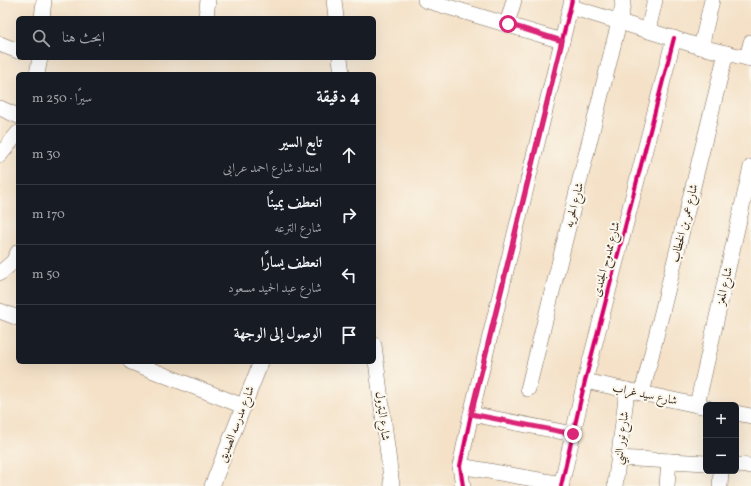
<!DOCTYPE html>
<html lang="ar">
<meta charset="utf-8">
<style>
:root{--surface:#171b24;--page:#242831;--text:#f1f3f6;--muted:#9ea1a6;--line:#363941}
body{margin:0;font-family:Vollkorn,Amiri,serif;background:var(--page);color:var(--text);direction:rtl}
.controls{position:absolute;right:12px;bottom:12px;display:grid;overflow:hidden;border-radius:6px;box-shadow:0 4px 16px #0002}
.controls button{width:36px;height:36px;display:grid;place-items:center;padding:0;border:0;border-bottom:1px solid var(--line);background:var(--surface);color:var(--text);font:20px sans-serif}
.stop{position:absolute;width:12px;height:12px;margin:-9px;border:3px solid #db2777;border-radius:50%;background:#fff}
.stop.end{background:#db2777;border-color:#fff;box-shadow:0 1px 4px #0008}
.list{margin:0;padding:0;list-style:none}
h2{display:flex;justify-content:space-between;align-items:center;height:52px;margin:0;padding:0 16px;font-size:17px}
h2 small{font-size:13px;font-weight:400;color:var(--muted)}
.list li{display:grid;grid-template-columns:26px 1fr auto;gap:12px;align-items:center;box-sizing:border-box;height:60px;padding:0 16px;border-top:1px solid var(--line)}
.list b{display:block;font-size:15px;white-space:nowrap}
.list p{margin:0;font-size:13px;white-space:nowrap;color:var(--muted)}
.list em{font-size:13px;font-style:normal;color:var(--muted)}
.icon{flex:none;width:22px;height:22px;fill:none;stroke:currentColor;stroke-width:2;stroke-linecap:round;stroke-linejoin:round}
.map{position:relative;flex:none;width:751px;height:486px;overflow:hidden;direction:ltr}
.search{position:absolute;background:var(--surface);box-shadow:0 4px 16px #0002;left:16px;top:16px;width:360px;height:44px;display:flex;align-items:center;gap:10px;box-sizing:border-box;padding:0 14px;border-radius:6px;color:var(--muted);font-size:15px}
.panel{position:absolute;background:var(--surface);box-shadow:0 4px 16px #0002;left:16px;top:72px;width:360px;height:292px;border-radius:6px;direction:rtl}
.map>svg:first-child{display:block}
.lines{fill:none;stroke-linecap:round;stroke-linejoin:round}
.street-casing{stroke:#7c6a59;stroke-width:16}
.street{stroke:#fff;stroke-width:15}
.cycleway-casing{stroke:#fbf7ec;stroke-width:6}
.cycleway{stroke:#d6006c;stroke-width:4}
.route{stroke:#db2777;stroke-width:5}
.labels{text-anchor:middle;stroke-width:4;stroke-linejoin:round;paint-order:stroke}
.street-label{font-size:12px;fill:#3b2a1e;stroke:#fbf7ec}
</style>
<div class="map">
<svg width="751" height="486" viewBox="0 0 751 486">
<rect width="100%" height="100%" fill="#fbf7ec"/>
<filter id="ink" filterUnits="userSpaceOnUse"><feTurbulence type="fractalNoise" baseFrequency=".025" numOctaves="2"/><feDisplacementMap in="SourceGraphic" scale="8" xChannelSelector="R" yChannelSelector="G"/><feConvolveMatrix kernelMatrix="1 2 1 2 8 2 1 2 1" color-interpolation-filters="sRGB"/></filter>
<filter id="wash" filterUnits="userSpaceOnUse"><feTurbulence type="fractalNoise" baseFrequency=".012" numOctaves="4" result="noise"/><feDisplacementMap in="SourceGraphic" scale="16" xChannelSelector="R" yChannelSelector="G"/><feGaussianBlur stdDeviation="0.9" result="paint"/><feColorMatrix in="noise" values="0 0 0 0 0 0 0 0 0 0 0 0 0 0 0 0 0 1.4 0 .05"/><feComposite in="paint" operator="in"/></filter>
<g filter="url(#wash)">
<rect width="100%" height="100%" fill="#f4e1c7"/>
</g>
<g filter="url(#ink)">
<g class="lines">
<defs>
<g id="street">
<polyline points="334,0 336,18"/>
<polyline points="425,0 562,41"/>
<polyline points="571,7 701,47 751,59"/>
<polyline points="206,17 208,0"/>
<polyline points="42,18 44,0"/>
<polyline points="507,24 514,0"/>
<polyline points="648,30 655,0"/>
<polyline points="0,44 18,51"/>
<polyline points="701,47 712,0"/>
<polyline points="340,58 342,74"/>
<polyline points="747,58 751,42"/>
<polyline points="37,74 40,58"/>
<polyline points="0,108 18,116"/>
<polyline points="0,155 18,133"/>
<polyline points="0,273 13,262 18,252"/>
<polyline points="0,311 18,318"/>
<polyline points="374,345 392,486"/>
<polyline points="131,362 243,406"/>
<polyline points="585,381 706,407"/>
<polyline points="528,389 619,22 623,5 622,0"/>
<polyline points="642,393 726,53"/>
<polyline points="697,405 751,167"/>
<polyline points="736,413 751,416"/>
<polyline points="471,414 573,434"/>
<polyline points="618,458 706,463"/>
<polyline points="736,465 751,466"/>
<polyline points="460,466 562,484"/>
<polyline points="212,486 261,362"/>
<polyline points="463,486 460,466 471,414 572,0"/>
<polyline points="561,486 585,381 674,38"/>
<polyline points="615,486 627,390"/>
<polyline points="667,486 669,461"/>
<polyline points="720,486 721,471"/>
</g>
</defs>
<use href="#street" class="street-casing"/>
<use href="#street" class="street"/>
<defs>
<g id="cycleway">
<polyline points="463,486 460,466 471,414 572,0"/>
<polyline points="561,486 585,381 674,38"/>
</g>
</defs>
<use href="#cycleway" class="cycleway-casing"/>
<use href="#cycleway" class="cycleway"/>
</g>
</g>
<g class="lines" filter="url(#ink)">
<polyline class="route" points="508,24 562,41 471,414 573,434"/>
</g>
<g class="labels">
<g class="street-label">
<text transform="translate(574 205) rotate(-76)" y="4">شارع الحريه</text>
<text transform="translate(684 223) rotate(-76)" y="4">شارع عمر بن الخطاب</text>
<text transform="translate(606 259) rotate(-75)" y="4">شارع ممدوح الجندى</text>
<text transform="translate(724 286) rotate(-77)" y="4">شارع المعز</text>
<text transform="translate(645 394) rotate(12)" y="4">شارع سيد غراب</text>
<text transform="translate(383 416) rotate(83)" y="4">شارع البترول</text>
<text transform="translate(236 424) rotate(-69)" y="4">شارع مدرسه الصديق</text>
<text transform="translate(621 438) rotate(-83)" y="4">شارع نور النبي</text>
</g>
</g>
</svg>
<div class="controls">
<button>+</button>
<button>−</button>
</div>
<div class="stop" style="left:508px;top:24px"></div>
<div class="stop end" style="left:573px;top:434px"></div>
<div class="search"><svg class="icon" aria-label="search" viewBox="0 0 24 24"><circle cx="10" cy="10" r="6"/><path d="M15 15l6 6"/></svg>ابحث هنا</div>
<section class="panel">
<h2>4 دقيقة<small>سيرًا · 250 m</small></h2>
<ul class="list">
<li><svg class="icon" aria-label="ahead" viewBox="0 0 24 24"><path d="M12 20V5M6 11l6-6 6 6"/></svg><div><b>تابع السير</b><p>امتداد شارع احمد عرابى</p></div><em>30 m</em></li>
<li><svg class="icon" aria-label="right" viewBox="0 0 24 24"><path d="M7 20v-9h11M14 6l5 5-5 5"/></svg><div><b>انعطف يمينًا</b><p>شارع الترعه</p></div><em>170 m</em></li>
<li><svg class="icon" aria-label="left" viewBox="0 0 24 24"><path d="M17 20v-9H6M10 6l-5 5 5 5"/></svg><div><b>انعطف يسارًا</b><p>شارع عبد الحميد مسعود</p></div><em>50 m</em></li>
<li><svg class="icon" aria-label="arrive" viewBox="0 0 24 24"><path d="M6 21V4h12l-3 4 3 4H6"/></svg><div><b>الوصول إلى الوجهة</b></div></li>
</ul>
</section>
</div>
